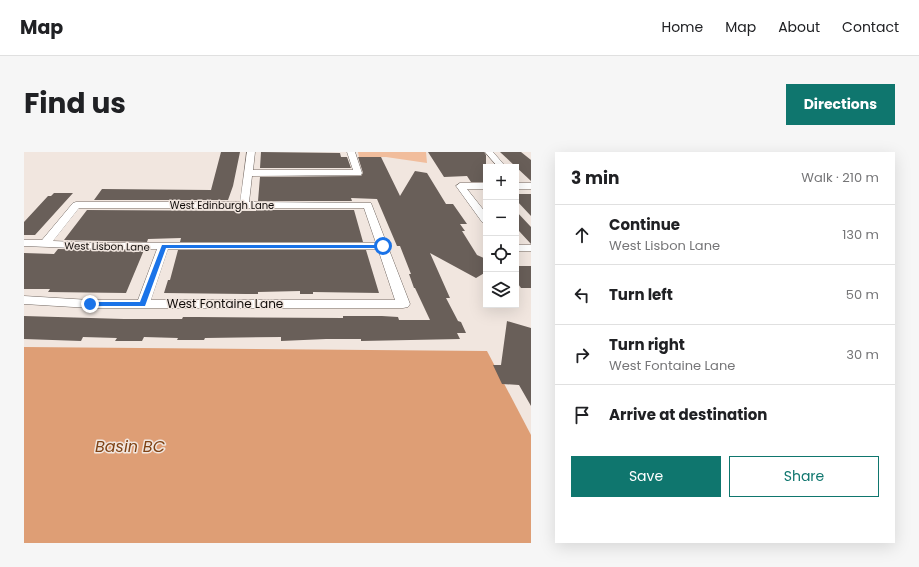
<!DOCTYPE html>
<meta charset="utf-8">
<style>
:root{--surface:#fff;--page:#f6f6f6;--text:#202124;--muted:#757577;--line:#e0e0e0;--accent:#0f766e}
body{margin:0;font-family:Poppins,sans-serif;background:var(--page);color:var(--text)}
.controls{position:absolute;right:12px;top:12px;display:grid;overflow:hidden;border-radius:0px;box-shadow:0 4px 16px #0002}
.controls button{width:36px;height:36px;display:grid;place-items:center;padding:0;border:0;border-bottom:1px solid var(--line);background:var(--surface);color:var(--text);font:20px sans-serif}
.stop{position:absolute;width:12px;height:12px;margin:-9px;border:3px solid #1a73e8;border-radius:50%;background:#fff}
.stop.end{background:#1a73e8;border-color:#fff;box-shadow:0 1px 4px #0008}
.list{margin:0;padding:0;list-style:none}
h2{display:flex;justify-content:space-between;align-items:center;height:52px;margin:0;padding:0 16px;font-size:17px}
h2 small{font-size:13px;font-weight:400;color:var(--muted)}
.list li{display:grid;grid-template-columns:26px 1fr auto;gap:12px;align-items:center;box-sizing:border-box;height:60px;padding:0 16px;border-top:1px solid var(--line)}
.list b{display:block;font-size:15px;white-space:nowrap}
.list p{margin:0;font-size:13px;white-space:nowrap;color:var(--muted)}
.list em{font-size:13px;font-style:normal;color:var(--muted)}
.actions{display:flex;gap:8px;padding:12px 16px}
.actions a{flex:1;padding:9px 0;border:1px solid var(--accent);border-radius:0px;text-align:center;font-size:14px;color:var(--accent)}
.actions .main{background:var(--accent);color:#fff}
.icon{flex:none;width:22px;height:22px;fill:none;stroke:currentColor;stroke-width:2;stroke-linecap:round;stroke-linejoin:round}
.map{position:relative;flex:none;width:507px;height:391px;overflow:hidden;border-radius:0px}
header{display:flex;align-items:center;gap:24px;box-sizing:border-box;height:56px;padding:0 20px;background:var(--surface);border-bottom:1px solid var(--line)}
header strong{font-size:19px}
nav{display:flex;gap:22px;margin-inline-start:auto;font-size:14px}
.intro{display:flex;align-items:center;justify-content:space-between;box-sizing:border-box;height:96px;padding:0 24px}
h1{margin:0;font-size:28px}
.button{padding:10px 18px;border-radius:0px;background:var(--accent);color:#fff;font-size:14px;font-weight:700}
main{display:flex;gap:24px;padding:0 24px}
aside{flex:1;background:var(--surface);border-radius:0px;box-shadow:0 4px 16px #0002}
.map>svg:first-child{display:block}
.green{fill:#f1bd9c}
.water{fill:#de9e75}
.building{fill:#695f59}
.lines{fill:none;stroke-linecap:round;stroke-linejoin:round}
.minor-casing{stroke:#726862;stroke-width:1}
.minor{fill:#fff;fill-rule:evenodd}
.route{fill:#1a73e8}
.labels{text-anchor:middle;stroke-width:3;stroke-linejoin:round;paint-order:stroke}
.far-street-label{font-size:10px;fill:#0f0b09;stroke:#f1e6df}
.street-label{font-size:12px;fill:#0f0b09;stroke:#f1e6df}
.near-water-label{font-size:16px;font-style:italic;fill:#7f4315;stroke:#f1e6df}
</style>
<header>
<strong>Map</strong>
<nav><a>Home</a><a>Map</a><a>About</a><a>Contact</a></nav>
</header>
<div class="intro"><h1>Find us</h1><a class="button">Directions</a></div>
<main>
<div class="map">
<svg width="507" height="391" viewBox="0 0 507 391">
<rect width="100%" height="100%" fill="#f1e6df"/>
<polygon class="green" points="334,0 402,0 403,11 362,5 335,5"/>
<polygon class="water" points="0,195 463,199 507,283 507,391 0,391"/>
<g class="building">
<polygon points="197,0 216,0 209,34 204,48 70,48 78,37 187,38"/>
<polygon points="237,0 316,1 317,5 323,5 327,16 236,16"/>
<polygon points="404,0 460,0 462,3 462,30 447,30 443,24 420,25"/>
<polygon points="476,0 497,0 507,8 507,29"/>
<polygon points="334,5 357,5 376,44 391,19 403,21 422,52 429,52 443,72 436,72 441,79 438,79 453,103 462,107 462,120 452,126 406,101 426,146 422,146 434,169 437,170 442,181 433,181 436,187 337,189 337,187 302,187 257,189 257,185 181,186 180,188 153,188 154,186 120,185 118,189 91,189 93,186 59,185 57,189 0,187 0,164 100,167 158,167 159,165 172,165 319,166 319,164 358,164 374,165 375,168 406,168 391,136 390,136 385,122 387,122 376,94 373,94 353,47 327,46 328,49 234,49 236,25 337,24 339,21"/>
<polygon points="30,41 49,41 11,83 0,83 0,70 24,44 27,44"/>
<polygon points="492,42 507,42 507,64 492,48"/>
<polygon points="63,58 232,59 232,58 330,58 339,90 156,90 157,86 124,87 123,90 40,88"/>
<polygon points="492,59 507,75 507,92 495,79 492,79"/>
<polygon points="34,97 74,98 120,98 102,141 24,140 26,137 0,137 0,101 30,102"/>
<polygon points="154,98 342,98 355,141 289,140 289,142 276,142 276,139 234,140 234,142 222,142 140,141 144,128 146,128"/>
<polygon points="492,114 507,114 507,136 497,136 492,129"/>
<polygon points="483,169 507,176 507,254 495,233 478,232 469,213 477,213"/>
</g>
<g class="lines">
<defs>
<g id="minor">
<path d="M223,0h8l-2,18h100l-6,-18h8l7,21 -1,2 -109,1 -3,26 122,1 39,101 -2,3 -5,1h-313l-66,-4v-8l66,4h48l19,-51h-59l-74,-3v-6h18l31,-37 3,-1h164zM55,56h285l12,35h-278l-45,-2zM144,97h210l17,51h-244z"/>
<polygon points="461,0 469,0 482,15 474,15"/>
<polygon points="436,31 462,31 462,37 443,37 462,61 462,71 458,70 432,34"/>
<rect x="492" y="31" width="15" height="6"/>
<rect x="492" y="93" width="15" height="6"/>
</g>
</defs>
<use href="#minor" class="minor-casing"/>
<use href="#minor" class="minor"/>
</g>
<polygon class="route" points="138,93 359,93 361,94 359,96 142,96 121,154 64,154 64,151 66,150 116,150"/>
<g class="labels">
<g class="far-street-label">
<text x="198" y="57">West Edinburgh Lane</text>
<text transform="translate(83 94) rotate(1)" y="4">West Lisbon Lane</text>
</g>
<g class="street-label">
<text x="201" y="156">West Fontaine Lane</text>
</g>
<g class="near-water-label">
<text x="106" y="300">Basin BC</text>
</g>
</g>
</svg>
<div class="controls">
<button>+</button>
<button>−</button>
<button><svg class="icon" aria-label="locate" viewBox="0 0 24 24"><circle cx="12" cy="12" r="6"/><path d="M12 2v4M12 18v4M2 12h4M18 12h4"/></svg></button>
<button><svg class="icon" aria-label="layers" viewBox="0 0 24 24"><path d="M12 4l9 5-9 5-9-5zM3 14l9 5 9-5"/></svg></button>
</div>
<div class="stop" style="left:359px;top:94px"></div>
<div class="stop end" style="left:66px;top:152px"></div>
</div>
<aside>
<h2>3 min<small>Walk · 210 m</small></h2>
<ul class="list">
<li><svg class="icon" aria-label="ahead" viewBox="0 0 24 24"><path d="M12 20V5M6 11l6-6 6 6"/></svg><div><b>Continue</b><p>West Lisbon Lane</p></div><em>130 m</em></li>
<li><svg class="icon" aria-label="left" viewBox="0 0 24 24"><path d="M17 20v-9H6M10 6l-5 5 5 5"/></svg><div><b>Turn left</b></div><em>50 m</em></li>
<li><svg class="icon" aria-label="right" viewBox="0 0 24 24"><path d="M7 20v-9h11M14 6l5 5-5 5"/></svg><div><b>Turn right</b><p>West Fontaine Lane</p></div><em>30 m</em></li>
<li><svg class="icon" aria-label="arrive" viewBox="0 0 24 24"><path d="M6 21V4h12l-3 4 3 4H6"/></svg><div><b>Arrive at destination</b></div></li>
</ul>
<div class="actions"><a class="main">Save</a><a>Share</a></div>
</aside>
</main>
